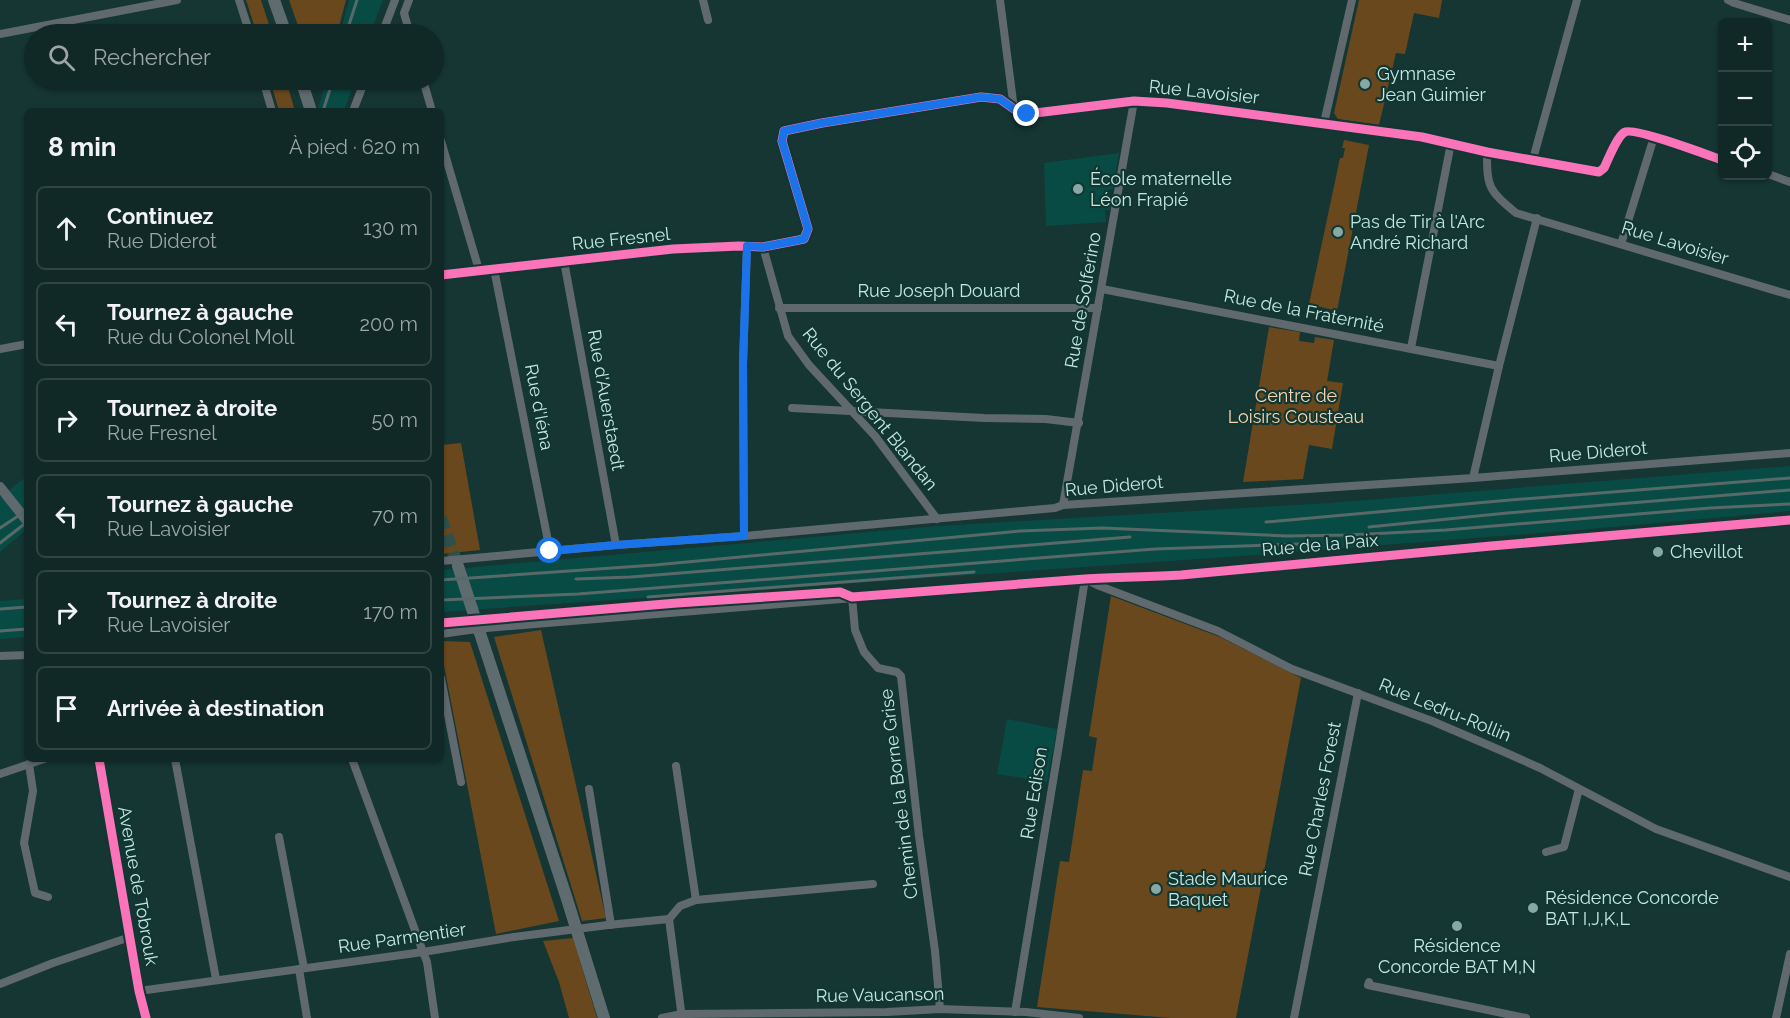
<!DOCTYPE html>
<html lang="fr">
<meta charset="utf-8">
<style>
:root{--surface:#102826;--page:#19302e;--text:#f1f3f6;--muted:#9ca6a7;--line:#304443}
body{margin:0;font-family:Raleway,sans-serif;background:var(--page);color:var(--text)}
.controls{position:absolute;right:18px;top:18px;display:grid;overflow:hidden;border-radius:9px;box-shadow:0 2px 4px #0004}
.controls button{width:54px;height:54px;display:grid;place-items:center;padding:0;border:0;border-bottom:2px solid var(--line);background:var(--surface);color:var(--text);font:30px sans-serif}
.stop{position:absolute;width:18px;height:18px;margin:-14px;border:4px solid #1a73e8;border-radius:50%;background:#fff}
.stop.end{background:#1a73e8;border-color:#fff;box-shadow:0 2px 6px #0008}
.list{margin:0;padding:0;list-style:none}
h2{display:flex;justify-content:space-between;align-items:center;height:78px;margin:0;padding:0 24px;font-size:26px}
h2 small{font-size:20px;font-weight:400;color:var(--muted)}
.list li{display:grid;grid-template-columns:39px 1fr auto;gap:18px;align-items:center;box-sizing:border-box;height:84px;margin:0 12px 12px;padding:0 12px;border:2px solid var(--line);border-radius:9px}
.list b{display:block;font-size:22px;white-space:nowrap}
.list p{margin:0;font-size:20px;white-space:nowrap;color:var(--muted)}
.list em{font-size:20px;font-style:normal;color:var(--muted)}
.icon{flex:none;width:33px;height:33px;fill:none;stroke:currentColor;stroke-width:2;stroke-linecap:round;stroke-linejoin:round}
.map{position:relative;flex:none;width:1790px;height:1018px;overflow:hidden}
.search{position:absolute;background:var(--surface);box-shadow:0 2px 4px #0004;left:24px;top:24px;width:420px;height:66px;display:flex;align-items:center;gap:15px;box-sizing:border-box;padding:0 21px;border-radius:33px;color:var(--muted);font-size:22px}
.panel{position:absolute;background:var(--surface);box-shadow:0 2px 4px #0004;left:24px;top:108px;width:420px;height:654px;border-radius:9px}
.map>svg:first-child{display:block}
.built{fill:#084b45}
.green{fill:#6a481d}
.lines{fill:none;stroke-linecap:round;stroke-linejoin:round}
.secondary-tunnel{stroke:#2f504d;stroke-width:12;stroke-dasharray:12 6;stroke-linecap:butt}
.minor{stroke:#606a6e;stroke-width:8}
.tertiary{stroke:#606a6e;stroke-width:10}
.secondary{stroke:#5f6c6f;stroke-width:12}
.rail{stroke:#586969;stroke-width:3}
.minor-bridge{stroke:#606a6e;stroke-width:8}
.cycleway-casing{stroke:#113733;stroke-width:13}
.cycleway{stroke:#fb73b8;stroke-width:9}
.route{stroke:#1a73e8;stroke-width:8}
.poi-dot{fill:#87a8a4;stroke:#113733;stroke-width:2}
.labels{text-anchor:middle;stroke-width:4.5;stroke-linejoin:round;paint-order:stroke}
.poi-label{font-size:18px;fill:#c5e6e1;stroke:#113733;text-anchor:start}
.street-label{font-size:18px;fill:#c5e6e1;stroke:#113733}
.park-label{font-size:18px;fill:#fad3ad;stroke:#113733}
</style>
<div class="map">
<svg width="1790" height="1018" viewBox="0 0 1790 1018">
<rect width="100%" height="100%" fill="#153633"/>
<g class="built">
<polygon points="349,0 383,0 370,34 340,34"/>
<polygon points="327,80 355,80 344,111 317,111"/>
<polygon points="1119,153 1113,189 1109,190 1108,198 1111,201 1110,210 1105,210 1106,222 1046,226 1044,163"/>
<polygon points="1790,466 1790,511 1578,530 1242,556 441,612 441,570 938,526 1329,503"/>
<polygon points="27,476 27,529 0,552 0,497"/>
<polygon points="27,599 27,637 0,639 0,601"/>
<polygon points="1007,719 1057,729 1047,782 997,774"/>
</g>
<g class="green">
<polygon points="246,0 261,0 272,34 257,34"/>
<polygon points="289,0 346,0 337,34 301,34"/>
<polygon points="1359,0 1442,0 1439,18 1414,13 1405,54 1396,53 1379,125 1338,119 1334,113"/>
<polygon points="270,80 286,80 295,111 279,111"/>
<polygon points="1344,140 1369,145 1337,311 1309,304 1340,158 1343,158 1345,148 1342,148"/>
<polygon points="1269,327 1300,332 1299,341 1314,343 1315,337 1334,340 1327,381 1343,383 1332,449 1309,445 1303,479 1243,482"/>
<polygon points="461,443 480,550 441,554 441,445"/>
<polygon points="1111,596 1220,637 1301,678 1236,1018 1171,1018 1037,1007 1060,861 1069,862 1083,770 1092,771 1097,738 1089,736"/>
<polygon points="541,630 606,918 582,921 494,637"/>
<polygon points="441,641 470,642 559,921 496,934 441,650"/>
<polygon points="573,938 597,1018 569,1018 559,982 543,941"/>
</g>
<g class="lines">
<polyline class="secondary-tunnel" points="441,518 458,566"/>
<g class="minor">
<polyline points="239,0 250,34"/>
<polyline points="409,0 404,13 410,34"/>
<polyline points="703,0 708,20"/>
<polyline points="1000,0 1014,109"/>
<polyline points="1728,0 1734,3 1790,20"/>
<polyline points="0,34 177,0"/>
<polyline points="382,34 395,0"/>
<polyline points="263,80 272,111"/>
<polyline points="423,80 432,111"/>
<polyline points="353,111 365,80"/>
<polyline points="1324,123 1352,0"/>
<polyline points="441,141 479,270"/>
<path d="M1487,152c0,35 1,38 29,61l274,82"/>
<polyline points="1533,159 1577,0"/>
<polyline points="1768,174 1790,182"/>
<polyline points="1621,244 1654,137"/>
<polyline points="763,247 788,336 809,365 875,436 937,519"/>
<polyline points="564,261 616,545"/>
<polyline points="494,269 550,551"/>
<path d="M441,275l232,-26 66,-3 24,1 41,-8 4,-10 -26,-88 2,-10 38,-8 159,-26 19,2 14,10 13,5 107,-13 33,2 255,34 65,15 112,20 5,-4c4,-8 13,-32 21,-36 8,-5 83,23 97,28"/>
<polyline points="1102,289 1499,366"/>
<polyline points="779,308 1098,308"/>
<polyline points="1411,348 1451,143"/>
<polyline points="0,349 27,344"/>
<polyline points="792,408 984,418 1046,419 1079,423"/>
<polyline points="1473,478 1499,366 1537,218"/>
<polyline points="1063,505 1134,101"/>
<polyline points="744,536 743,364 747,246"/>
<polyline points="441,561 616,545 744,536 1055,508 1063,505 1473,478 1790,453"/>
<polyline points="1085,579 1097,585 1218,631 1292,669 1432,721 1502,751 1540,768 1656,829 1790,877"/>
<polyline points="852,597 855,630 864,652 878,668 897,672 901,676 919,836 935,951 940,1009"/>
<path d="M486,628l599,-49c32,-2 64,-2 96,-4l310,-29 299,-26"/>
<polyline points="441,634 469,630"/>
<polyline points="0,656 27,655"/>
<polyline points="441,678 461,782"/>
<polyline points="175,759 216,979"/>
<polyline points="352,759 423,952 427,962 435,1018"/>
<polyline points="29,764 33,791 24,843 35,893 48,897"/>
<polyline points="676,766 696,900"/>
<polyline points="0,774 44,759"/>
<polyline points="589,789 611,925"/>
<polyline points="279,837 304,968"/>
<polyline points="1546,852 1564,847 1579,789"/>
<polyline points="669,919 680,906 696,900 873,884"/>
<polyline points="669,919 682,1018"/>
<polyline points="608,925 669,919"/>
<polyline points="299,969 307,1018"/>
<polyline points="1369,982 1368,985 1526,1018"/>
<polyline points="0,984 53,963 130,937"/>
<polyline points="139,991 423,952 514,937"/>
<polyline points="1015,1012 1059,745 1085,579"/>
<polyline points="662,1018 682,1014 887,1012 940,1009 1026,1012 1079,1018"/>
<polyline points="1294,1018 1358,693"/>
<polyline points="1776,1018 1790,954"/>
</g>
<g class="tertiary">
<polyline points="0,487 27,521"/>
<polyline points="99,759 139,991 146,1018"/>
</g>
<g class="secondary">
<polyline points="274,0 286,34"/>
<polyline points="301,80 311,111"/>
<polyline points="458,566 567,899 604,1018"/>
</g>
<g class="rail">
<polyline points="346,34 357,0"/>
<polyline points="323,111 333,80"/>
<polyline points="1266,522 1510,500 1790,478"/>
<polyline points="1369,527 1507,513 1790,490"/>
<polyline points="0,528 27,510"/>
<polyline points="0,543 27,522"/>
<polyline points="576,579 631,577 1130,537"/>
<polyline points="441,580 655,565 1020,531 1102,528 1287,536 1349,535 1446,530 1710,508 1790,504"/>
<polyline points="648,597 974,572"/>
<polyline points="441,600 578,594 1155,549 1299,544"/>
<polyline points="0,609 27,607"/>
<polyline points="0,631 27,629"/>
</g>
<g class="minor-bridge">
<polyline points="469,630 486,628"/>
<polyline points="514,937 608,925"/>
</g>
<defs>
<g id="cycleway">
<path d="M441,275l232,-26 66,-3 24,1 41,-8 4,-10 -26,-88 2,-10 38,-8 159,-26 19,2 14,10 13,5 107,-13 33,2 255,34 65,15 112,20 5,-4c4,-8 13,-32 21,-36 8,-5 83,23 97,28"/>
<path d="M441,623l236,-20 163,-11 12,5 233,-18c32,-2 64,-2 96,-4l310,-29 299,-26"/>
<polyline points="99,759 139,991 146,1018"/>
</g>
</defs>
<use href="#cycleway" class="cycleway-casing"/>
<use href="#cycleway" class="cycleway"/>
</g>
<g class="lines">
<polyline class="route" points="550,551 616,545 744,536 743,364 747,246 763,247 804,239 808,229 782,141 784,131 822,123 981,97 1000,99 1014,109 1027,114"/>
</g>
<g class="poi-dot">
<circle cx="1365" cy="84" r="6"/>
<circle cx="1078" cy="189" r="6"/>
<circle cx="1338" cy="232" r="6"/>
<circle cx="1658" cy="552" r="6"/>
<circle cx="1156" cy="889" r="6"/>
<circle cx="1533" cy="908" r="6"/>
<circle cx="1457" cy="926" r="6"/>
</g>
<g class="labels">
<g class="poi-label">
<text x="1377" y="80">Gymnase<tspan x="1377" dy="21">Jean Guimier</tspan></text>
<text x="1090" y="185">École maternelle<tspan x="1090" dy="21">Léon Frapié</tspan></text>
<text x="1350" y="228">Pas de Tir à l'Arc<tspan x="1350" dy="21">André Richard</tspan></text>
<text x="1670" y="558">Chevillot</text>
<text x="1168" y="885">Stade Maurice<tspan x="1168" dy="21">Baquet</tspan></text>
<text x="1545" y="904">Résidence Concorde<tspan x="1545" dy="21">BAT I,J,K,L</tspan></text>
<text x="1457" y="952" text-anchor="middle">Résidence<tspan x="1457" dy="21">Concorde BAT M,N</tspan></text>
</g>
<g class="street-label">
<text transform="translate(1204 92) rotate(6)" y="6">Rue Lavoisier</text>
<text transform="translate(621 239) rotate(-6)" y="6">Rue Fresnel</text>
<text transform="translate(1675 243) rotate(17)" y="6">Rue Lavoisier</text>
<text x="939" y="297">Rue Joseph Douard</text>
<text transform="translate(1083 300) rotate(-80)" y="6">Rue de Solferino</text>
<text transform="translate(1304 311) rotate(11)" y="6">Rue de la Fraternité</text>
<text transform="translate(606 400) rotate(80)" y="6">Rue d'Auerstaedt</text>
<text transform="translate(539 407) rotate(79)" y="6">Rue d'Iéna</text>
<text transform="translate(870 409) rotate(51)" y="6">Rue du Sergent Blandan</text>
<text transform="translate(1598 452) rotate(-5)" y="6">Rue Diderot</text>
<text transform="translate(1114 486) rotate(-5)" y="6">Rue Diderot</text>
<text transform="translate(1320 545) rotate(-5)" y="6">Rue de la Paix</text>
<text transform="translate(1445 710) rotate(22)" y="6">Rue Ledru-Rollin</text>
<text transform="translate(1034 793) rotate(-81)" y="6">Rue Edison</text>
<text transform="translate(899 794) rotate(-97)" y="6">Chemin de la Borne Grise</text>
<text transform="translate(1320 799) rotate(-79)" y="6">Rue Charles Forest</text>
<text transform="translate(138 886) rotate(80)" y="6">Avenue de Tobrouk</text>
<text transform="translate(402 938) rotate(-8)" y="6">Rue Parmentier</text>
<text transform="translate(880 995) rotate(-1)" y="6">Rue Vaucanson</text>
</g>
<g class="park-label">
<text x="1296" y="402">Centre de<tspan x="1296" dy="21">Loisirs Cousteau</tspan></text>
</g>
</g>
</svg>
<div class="controls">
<button>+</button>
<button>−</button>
<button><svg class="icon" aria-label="locate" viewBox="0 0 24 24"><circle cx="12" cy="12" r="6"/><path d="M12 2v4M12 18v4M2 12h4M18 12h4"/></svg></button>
</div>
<div class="stop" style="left:550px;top:551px"></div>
<div class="stop end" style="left:1027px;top:114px"></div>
<div class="search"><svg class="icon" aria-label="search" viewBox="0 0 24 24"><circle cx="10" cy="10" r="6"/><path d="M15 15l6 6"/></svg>Rechercher</div>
<section class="panel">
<h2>8 min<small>À pied · 620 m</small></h2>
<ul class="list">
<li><svg class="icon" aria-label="ahead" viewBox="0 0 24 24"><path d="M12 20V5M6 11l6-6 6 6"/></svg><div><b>Continuez</b><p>Rue Diderot</p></div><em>130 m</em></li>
<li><svg class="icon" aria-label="left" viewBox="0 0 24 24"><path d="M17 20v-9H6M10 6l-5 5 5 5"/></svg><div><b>Tournez à gauche</b><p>Rue du Colonel Moll</p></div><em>200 m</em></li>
<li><svg class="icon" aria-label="right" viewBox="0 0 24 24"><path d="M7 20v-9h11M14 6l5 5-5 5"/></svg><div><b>Tournez à droite</b><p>Rue Fresnel</p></div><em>50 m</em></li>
<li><svg class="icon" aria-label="left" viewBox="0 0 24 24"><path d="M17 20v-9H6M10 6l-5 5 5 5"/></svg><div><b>Tournez à gauche</b><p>Rue Lavoisier</p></div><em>70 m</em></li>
<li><svg class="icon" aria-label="right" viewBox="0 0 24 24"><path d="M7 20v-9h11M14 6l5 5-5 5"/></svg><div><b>Tournez à droite</b><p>Rue Lavoisier</p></div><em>170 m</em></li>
<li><svg class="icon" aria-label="arrive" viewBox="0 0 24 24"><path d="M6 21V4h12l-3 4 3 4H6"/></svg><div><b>Arrivée à destination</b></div></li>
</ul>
</section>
</div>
